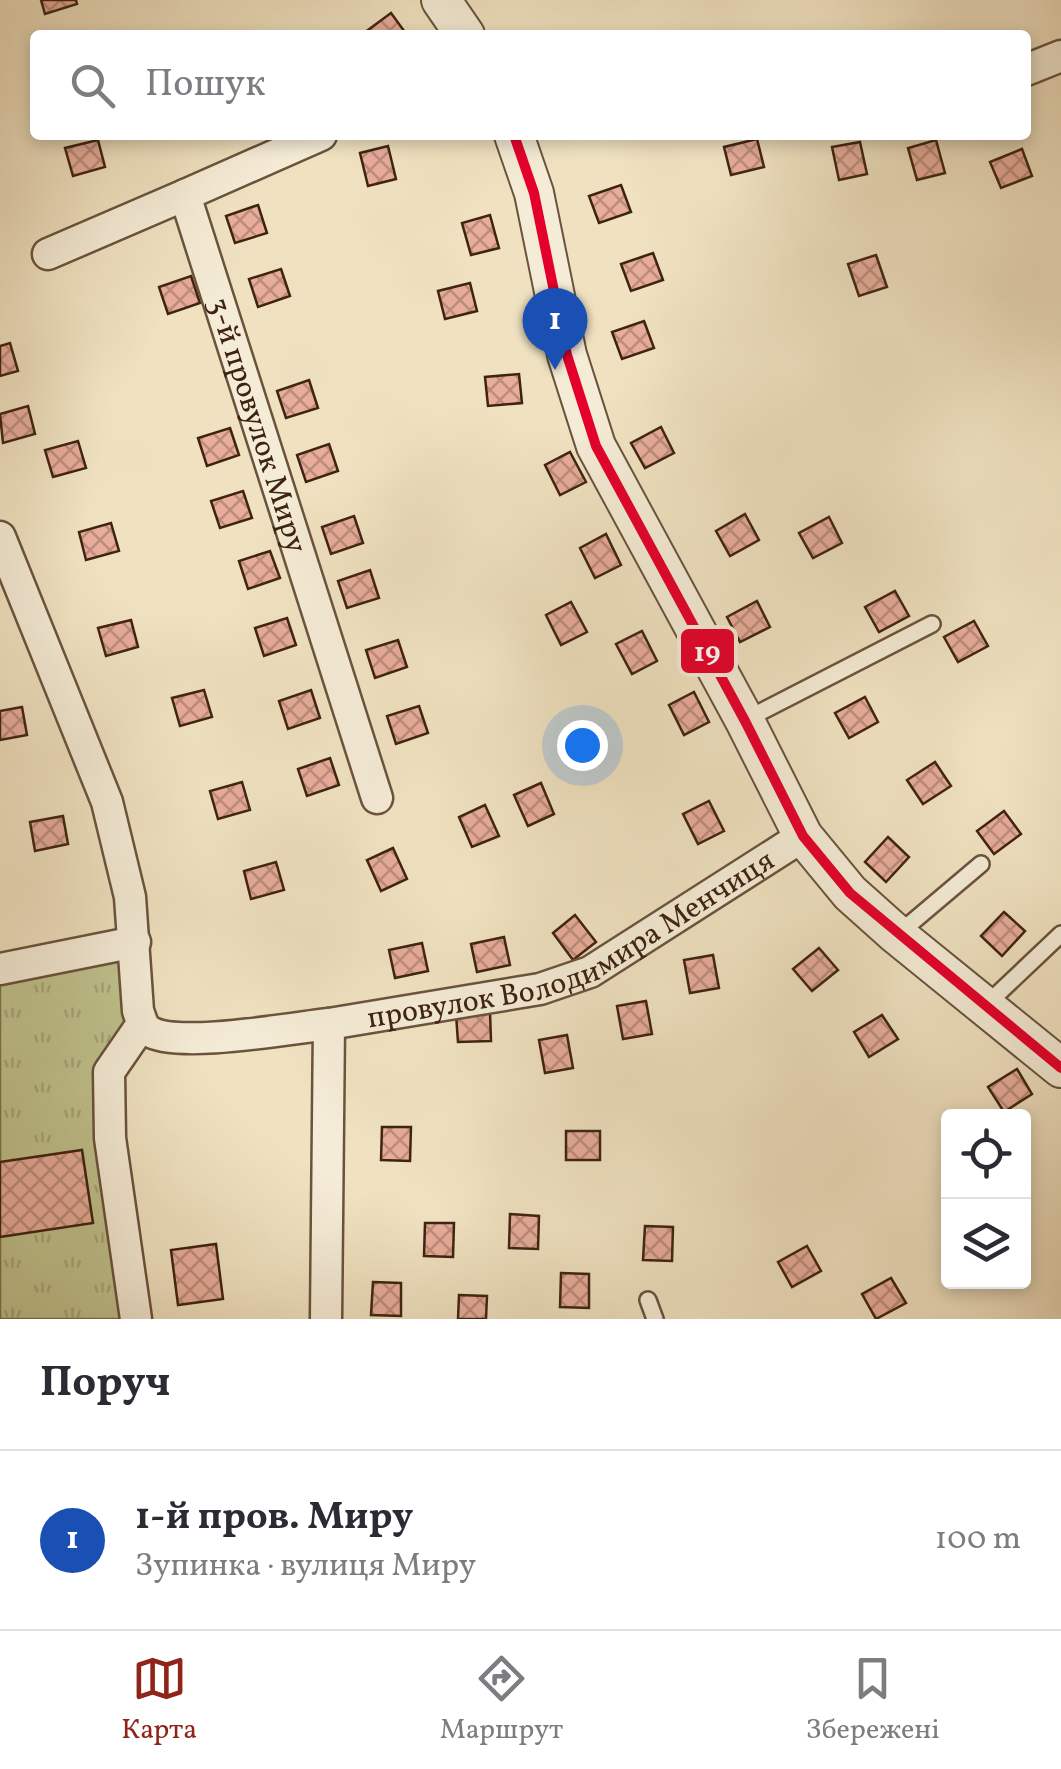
<!DOCTYPE html>
<html lang="uk">
<meta charset="utf-8">
<style>
:root{--surface:#fff;--page:#f7f7f7;--text:#2b2b33;--muted:#7c7c81;--line:#e1e1e2;--accent:#8f2418}
body{margin:0;font-family:Vollkorn,serif;background:var(--page);color:var(--text)}
.controls{position:absolute;right:30px;bottom:30px;display:grid;overflow:hidden;border-radius:10px;box-shadow:0 5px 15px #0003}
.controls button{width:90px;height:90px;display:grid;place-items:center;padding:0;border:0;border-bottom:2px solid var(--line);background:var(--surface);color:var(--text);font:50px sans-serif}
.you{position:absolute;left:582px;top:745px;width:35px;height:35px;margin:-25px;border:8px solid #fff;border-radius:50%;background:#1a73e8;box-shadow:0 0 0 15px #1a73e833}
.badge{display:grid;place-items:center;width:65px;height:65px;border-radius:50%;background:var(--accent);color:#fff;font-size:32px;font-weight:700}
.pin{position:absolute;translate:-50% -82px;filter:drop-shadow(0 2px 5px #0008)}
.pin::after{content:'';position:absolute;top:52px;width:35px;height:30px;background:inherit;clip-path:polygon(0 0,100% 0,50% 100%)}
.list{margin:0;padding:0;list-style:none}
h2{display:flex;justify-content:space-between;align-items:center;height:130px;margin:0;padding:0 40px;font-size:42px}
h2 small{font-size:32px;font-weight:400;color:var(--muted)}
.list li{display:grid;grid-template-columns:65px 1fr auto;gap:30px;align-items:center;box-sizing:border-box;height:180px;padding:0 40px;border-top:2px solid var(--line)}
.list b{display:block;font-size:38px;white-space:nowrap}
.list p{margin:0;font-size:32px;white-space:nowrap;color:var(--muted)}
.list em{font-size:32px;font-style:normal;color:var(--muted)}
.icon{flex:none;width:55px;height:55px;fill:none;stroke:currentColor;stroke-width:2;stroke-linecap:round;stroke-linejoin:round}
.map{position:relative;flex:none;width:1061px;height:1319px;overflow:hidden}
.search{position:absolute;background:var(--surface);box-shadow:0 5px 15px #0003;left:30px;right:30px;top:30px;height:110px;display:flex;align-items:center;gap:25px;box-sizing:border-box;padding:0 35px;border-radius:10px;color:var(--muted);font-size:38px}
.sheet{height:310px;background:var(--surface)}
nav{display:flex;justify-content:space-around;align-items:center;box-sizing:border-box;height:140px;border-top:2px solid var(--line);background:var(--surface);font-size:28px;color:var(--muted)}
nav a{display:grid;justify-items:center;gap:5px}
nav .on{color:var(--accent)}
.map>svg:first-child{display:block}
.grass{fill:url(#grass-tufts);stroke:#7f7250;stroke-width:2.5}
.building{fill:url(#building-cross-hatch);stroke:#3e2311;stroke-width:2.5}
.lines{fill:none;stroke-linecap:round;stroke-linejoin:round}
.service-casing{stroke:#6a533d;stroke-width:20}
.minor-casing{stroke:#6a533d;stroke-width:35}
.tertiary-casing{stroke:#6a533d;stroke-width:42}
.service{stroke:#f5ecd7;stroke-width:15}
.minor{stroke:#f5ecd7;stroke-width:30}
.tertiary{stroke:#f5ecd7;stroke-width:38}
.bus-1-casing{stroke:#f5ecd7;stroke-width:18}
.bus-1{stroke:#e4002b;stroke-width:10}
.labels{text-anchor:middle;stroke-width:10;stroke-linejoin:round;paint-order:stroke}
.street-label{font-size:30px;fill:#3e2311;stroke:#f5ecd7}
.line-badge{stroke:#f5ecd7;stroke-width:4}
.badge-label{font-size:28px;text-anchor:middle;font-weight:bold;fill:#fff}
</style>
<div class="map">
<svg width="1061" height="1319" viewBox="0 0 1061 1319">
<defs>
<pattern id="grass-tufts" width="24" height="20" patternUnits="userSpaceOnUse" patternTransform="scale(2.5)"><rect width="24" height="20" fill="#c0c28e"/><path d="M3 7l-1-3M5 7V3M7 7l1-3M15 17l-1-3M17 17v-4M19 17l1-3" fill="none" stroke="#a6a679"/></pattern>
<pattern id="building-cross-hatch" width="8" height="8" patternUnits="userSpaceOnUse" patternTransform="scale(2.5)"><rect width="8" height="8" fill="#e8ad9b"/><path d="M0 0l8 8M0 8l8-8" fill="none" stroke="#bd8c7d"/></pattern>
</defs>
<rect width="100%" height="100%" fill="#f0e2c1"/>
<filter id="stains"><feTurbulence type="fractalNoise" baseFrequency=".002" numOctaves="4"/><feColorMatrix values="0 0 0 0 .2 0 0 0 0 .09 0 0 0 0 .02 0 0 0 .5 -.17"/></filter>
<radialGradient id="worn" r=".72"><stop offset=".6" stop-color="#630" stop-opacity="0"/><stop offset="1" stop-color="#630" stop-opacity=".3"/></radialGradient>
<polygon class="grass" points="135,942 142,1024 109,1072 136,1319 0,1319 0,969"/>
<g class="building">
<polygon points="41,0 76,0 77,4 45,14"/>
<polygon points="391,13 407,35 372,35 368,30"/>
<polygon points="757,139 764,167 731,175 724,147"/>
<polygon points="98,140 105,167 73,176 65,148"/>
<polygon points="936,140 945,173 917,180 908,148"/>
<polygon points="860,142 867,174 839,180 832,147"/>
<polygon points="388,146 396,179 368,186 360,153"/>
<polygon points="1022,149 1032,176 1001,188 990,162"/>
<polygon points="621,185 631,212 599,223 589,196"/>
<polygon points="258,205 267,233 235,243 226,216"/>
<polygon points="490,215 499,248 471,255 462,223"/>
<polygon points="653,253 663,280 631,291 621,264"/>
<polygon points="876,255 887,287 859,296 848,264"/>
<polygon points="281,269 290,296 258,307 249,279"/>
<polygon points="191,276 200,303 168,314 159,287"/>
<polygon points="470,283 477,311 445,319 438,291"/>
<polygon points="644,321 654,348 622,359 612,332"/>
<polygon points="10,343 18,371 0,376 0,346"/>
<polygon points="519,374 522,403 488,406 485,377"/>
<polygon points="309,380 318,408 286,418 277,391"/>
<polygon points="28,406 35,434 3,443 0,414"/>
<polygon points="661,427 674,453 645,468 631,443"/>
<polygon points="230,428 239,455 207,466 198,438"/>
<polygon points="78,441 86,468 53,477 45,450"/>
<polygon points="329,444 338,471 306,482 297,455"/>
<polygon points="570,452 586,482 560,495 545,465"/>
<polygon points="243,491 252,518 220,528 211,501"/>
<polygon points="745,514 759,540 730,556 716,531"/>
<polygon points="354,516 363,543 331,554 322,527"/>
<polygon points="829,517 842,543 813,558 799,533"/>
<polygon points="111,523 119,551 86,560 79,532"/>
<polygon points="606,534 621,565 595,578 580,548"/>
<polygon points="270,551 280,578 248,589 239,561"/>
<polygon points="370,570 379,598 347,608 338,581"/>
<polygon points="895,591 909,616 879,632 865,607"/>
<polygon points="757,601 770,627 740,642 727,617"/>
<polygon points="571,602 587,632 561,645 546,615"/>
<polygon points="287,618 296,645 264,656 255,628"/>
<polygon points="131,620 138,647 106,656 98,628"/>
<polygon points="974,621 988,646 958,662 944,637"/>
<polygon points="642,631 657,661 632,674 616,644"/>
<polygon points="398,640 407,667 375,678 366,650"/>
<polygon points="204,690 212,717 180,726 172,698"/>
<polygon points="311,690 320,718 288,729 279,701"/>
<polygon points="694,692 709,722 684,735 669,705"/>
<polygon points="865,697 878,722 849,738 835,713"/>
<polygon points="419,706 428,733 396,744 387,716"/>
<polygon points="22,707 27,735 0,740 0,711"/>
<polygon points="330,758 339,785 307,796 298,769"/>
<polygon points="935,762 951,786 923,804 907,780"/>
<polygon points="242,782 250,810 218,819 210,791"/>
<polygon points="541,783 554,814 528,826 514,795"/>
<polygon points="709,801 724,831 698,844 683,814"/>
<polygon points="485,805 499,836 472,847 459,817"/>
<polygon points="1004,811 1021,834 994,854 977,831"/>
<polygon points="63,816 68,844 35,851 30,822"/>
<polygon points="888,837 909,857 886,882 865,862"/>
<polygon points="393,848 407,879 381,891 367,860"/>
<polygon points="276,862 284,890 251,899 244,871"/>
<polygon points="1004,912 1025,931 1002,956 981,936"/>
<polygon points="575,915 596,942 573,960 553,933"/>
<polygon points="504,937 510,965 477,972 471,944"/>
<polygon points="422,943 428,971 395,978 389,950"/>
<polygon points="819,948 838,970 812,991 793,969"/>
<polygon points="713,955 719,988 690,993 684,960"/>
<polygon points="646,1001 652,1034 623,1039 617,1006"/>
<polygon points="490,1012 491,1041 458,1042 456,1014"/>
<polygon points="882,1015 898,1039 869,1057 854,1032"/>
<polygon points="567,1035 573,1068 545,1073 539,1040"/>
<polygon points="1017,1069 1032,1094 1004,1112 988,1087"/>
<polygon points="382,1127 411,1127 410,1161 381,1160"/>
<rect x="566" y="1131" width="34" height="29"/>
<polygon points="82,1150 93,1223 0,1237 0,1162"/>
<polygon points="510,1214 539,1216 538,1249 509,1248"/>
<polygon points="425,1223 454,1223 453,1257 424,1256"/>
<polygon points="645,1226 673,1227 672,1261 643,1260"/>
<polygon points="216,1244 223,1299 178,1305 171,1250"/>
<polygon points="807,1246 821,1271 792,1287 778,1262"/>
<polygon points="561,1273 589,1274 589,1308 560,1307"/>
<polygon points="891,1278 906,1303 876,1319 862,1294"/>
<polygon points="373,1282 401,1283 401,1316 371,1315"/>
<polygon points="459,1295 487,1296 486,1319 458,1319"/>
</g>
<g class="lines">
<defs>
<g id="service">
<polyline points="745,720 932,624"/>
<polyline points="897,935 981,864"/>
<polyline points="986,1005 1061,934"/>
<polyline points="648,1300 655,1319"/>
</g>
<g id="minor">
<polyline points="1026,70 1061,56"/>
<path id="s1" d="M321,135l-136,60 192,603"/>
<polyline points="48,254 185,195"/>
<path d="M0,537l107,265 23,95 8,114c3,7 4,16 11,20 28,18 143,-3 180,-7l-3,295"/>
<polyline points="0,969 135,942"/>
<path id="s2" d="M329,1024l211,-35 50,-17 213,-136"/>
<polyline points="136,1319 110,1138 109,1072 142,1024"/>
</g>
<g id="tertiary">
<polyline points="441,0 465,35"/>
<polyline points="514,135 534,193 567,355 596,446 745,721 803,836 850,893 897,935 1061,1068"/>
</g>
</defs>
<use href="#service" class="service-casing"/>
<use href="#minor" class="minor-casing"/>
<use href="#tertiary" class="tertiary-casing"/>
<use href="#service" class="service"/>
<use href="#minor" class="minor"/>
<use href="#tertiary" class="tertiary"/>
<defs>
<polyline id="bus-1" points="514,135 534,193 567,355 596,446 745,721 803,836 850,893 1061,1068"/>
</defs>
<use href="#bus-1" class="bus-1-casing"/>
<use href="#bus-1" class="bus-1"/>
</g>
<g class="labels">
<g class="street-label">
<text dy="10" stroke="none"><textPath href="#s1" startOffset="390">3-й провулок Миру</textPath></text>
<text dy="10" stroke="none"><textPath href="#s2" startOffset="260">провулок Володимира Менчиця</textPath></text>
</g>
</g>
<rect class="line-badge" x="679" y="627" width="57" height="48" rx="10" fill="#e4002b"/>
<g class="badge-label">
<text x="707" y="661">19</text>
</g>
<rect width="100%" height="100%" filter="url(#stains)"/>
<rect width="100%" height="100%" fill="url(#worn)"/>
</svg>
<div class="controls">
<button><svg class="icon" aria-label="locate" viewBox="0 0 24 24"><circle cx="12" cy="12" r="6"/><path d="M12 2v4M12 18v4M2 12h4M18 12h4"/></svg></button>
<button><svg class="icon" aria-label="layers" viewBox="0 0 24 24"><path d="M12 4l9 5-9 5-9-5zM3 14l9 5 9-5"/></svg></button>
</div>
<div class="you"></div>
<div class="pin badge" style="left:555px;top:370px;background:#1a4fb4">1</div>
<div class="search"><svg class="icon" aria-label="search" viewBox="0 0 24 24"><circle cx="10" cy="10" r="6"/><path d="M15 15l6 6"/></svg>Пошук</div>
</div>
<section class="sheet">
<h2>Поруч<small></small></h2>
<ul class="list">
<li><span class="badge" style="background:#1a4fb4">1</span><div><b>1-й пров. Миру</b><p>Зупинка · вулиця Миру</p></div><em>100 m</em></li>
</ul>
</section>
<nav>
<a class="on"><svg class="icon" aria-label="map" viewBox="0 0 24 24"><path d="M3 6l6-2 6 2 6-2v14l-6 2-6-2-6 2zM9 4v14M15 6v14"/></svg>Карта</a>
<a><svg class="icon" aria-label="directions" viewBox="0 0 24 24"><path d="M12 3l9 9-9 9-9-9zM9 14v-3h6M13 9l2 2-2 2"/></svg>Маршрут</a>
<a><svg class="icon" aria-label="saved" viewBox="0 0 24 24"><path d="M7 4h10v16l-5-4-5 4z"/></svg>Збережені</a>
</nav>
